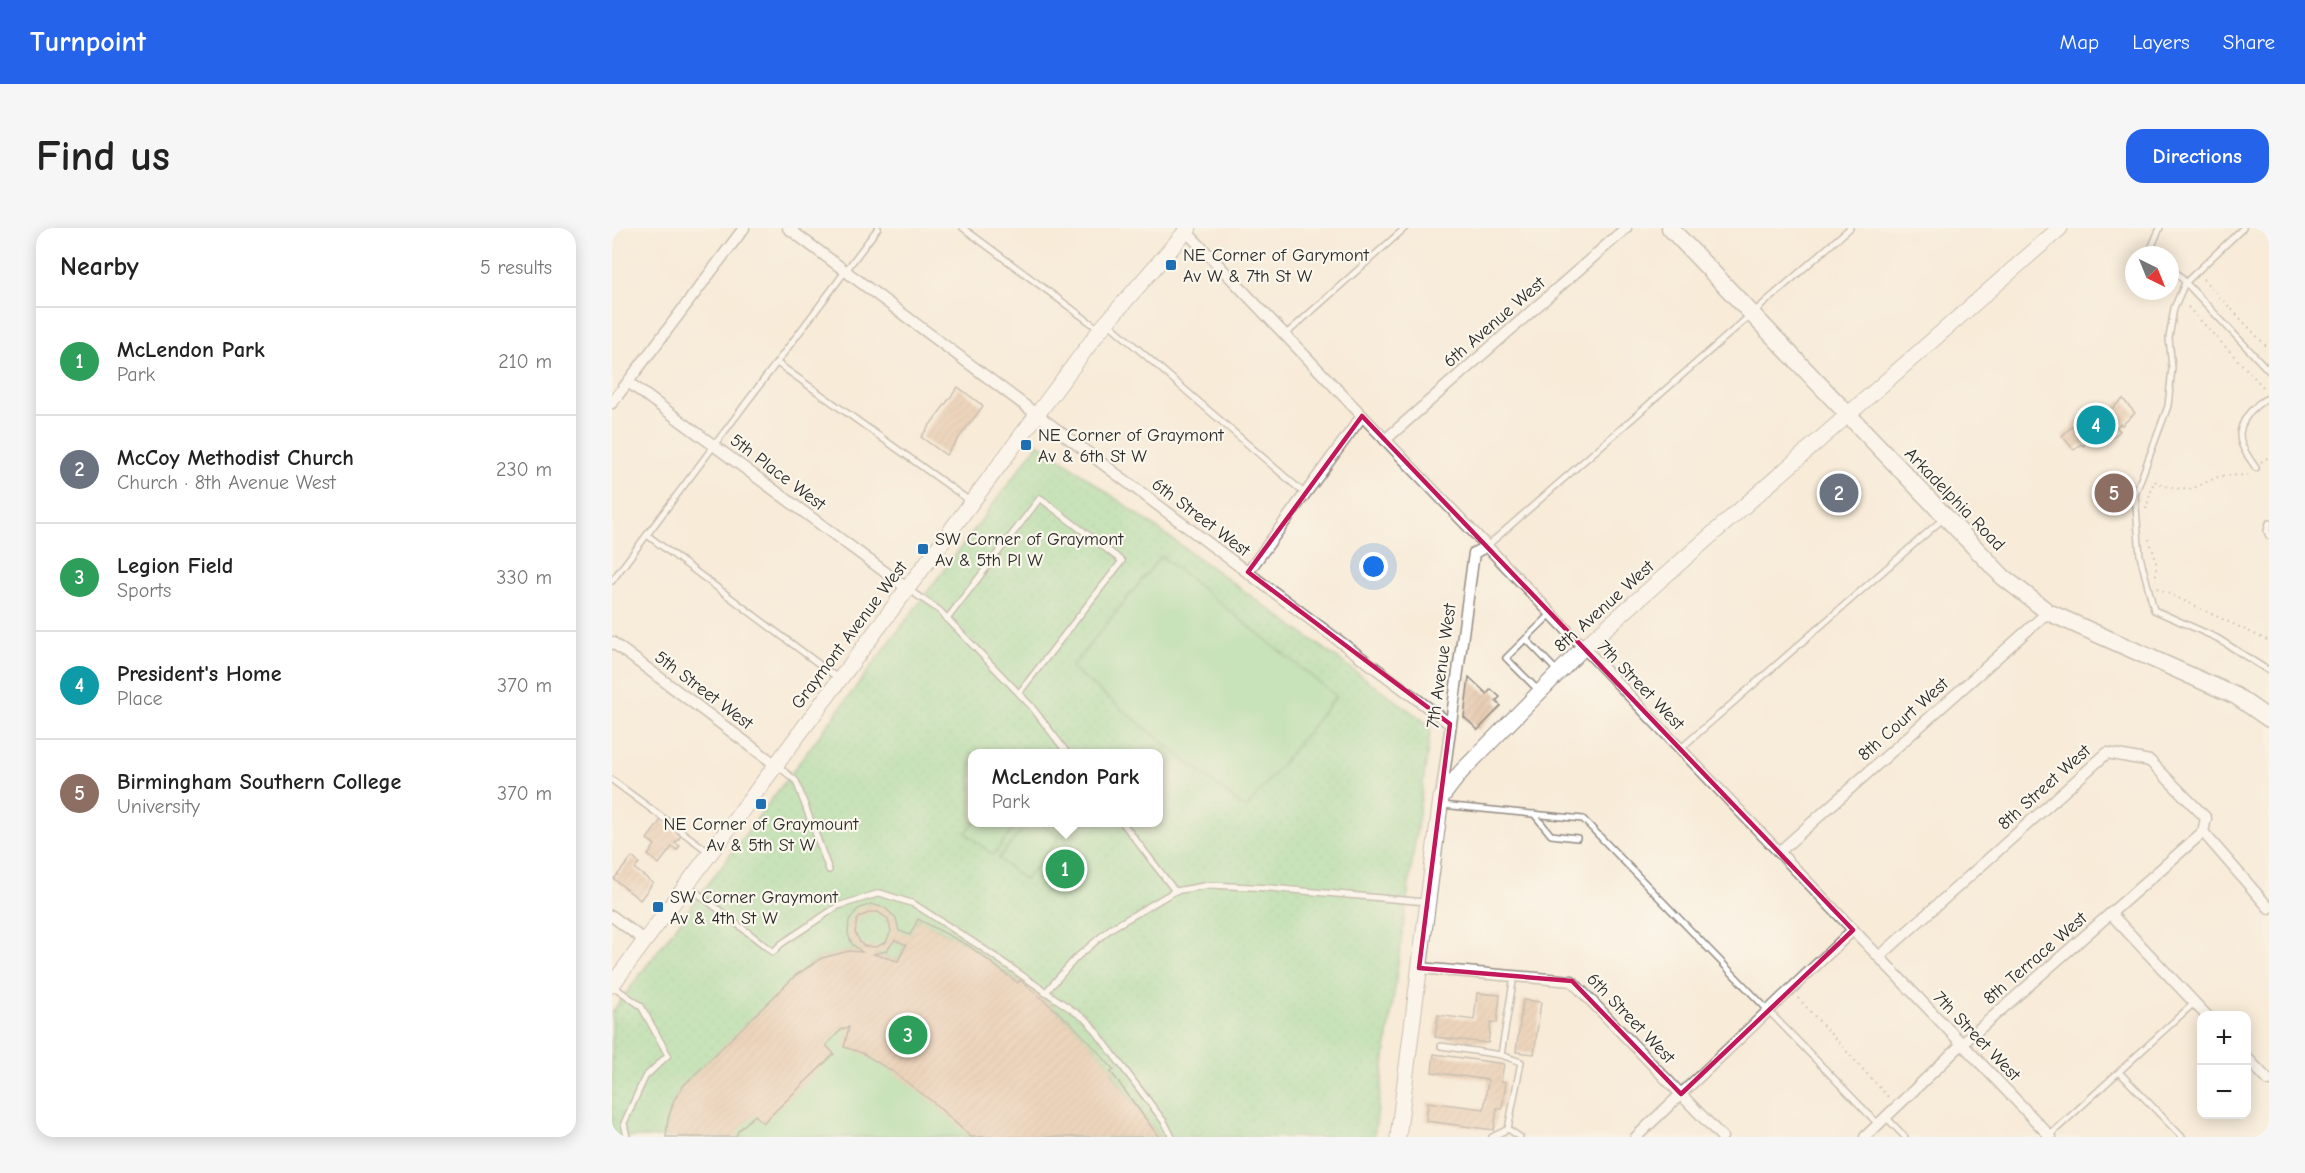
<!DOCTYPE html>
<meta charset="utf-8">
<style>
:root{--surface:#fff;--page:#f6f6f6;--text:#222;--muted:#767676;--line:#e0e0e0;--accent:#2563eb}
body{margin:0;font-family:"Comic Neue",sans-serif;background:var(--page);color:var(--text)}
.controls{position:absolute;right:18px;bottom:18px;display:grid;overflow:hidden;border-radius:12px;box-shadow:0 3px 15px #0003}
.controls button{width:54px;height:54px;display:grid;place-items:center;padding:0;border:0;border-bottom:2px solid var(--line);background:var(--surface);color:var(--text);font:30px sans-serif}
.compass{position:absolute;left:1513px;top:18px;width:54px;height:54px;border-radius:50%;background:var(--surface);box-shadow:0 3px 15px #0003;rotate:137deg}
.you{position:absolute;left:762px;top:339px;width:21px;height:21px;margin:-15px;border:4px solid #fff;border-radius:50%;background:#1a73e8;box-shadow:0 0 0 9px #1a73e833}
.badge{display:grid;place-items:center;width:39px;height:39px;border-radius:50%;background:var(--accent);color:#fff;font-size:20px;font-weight:700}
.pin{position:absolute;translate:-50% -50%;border:3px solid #fff;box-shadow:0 2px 6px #0006}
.popup{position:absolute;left:356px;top:521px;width:195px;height:78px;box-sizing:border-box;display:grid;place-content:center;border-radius:12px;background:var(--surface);filter:drop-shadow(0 2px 4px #0005);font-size:20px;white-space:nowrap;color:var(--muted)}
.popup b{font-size:22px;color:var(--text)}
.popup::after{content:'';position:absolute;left:50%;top:100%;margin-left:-12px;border:12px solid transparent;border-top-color:var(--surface)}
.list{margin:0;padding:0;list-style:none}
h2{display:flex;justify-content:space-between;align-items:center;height:78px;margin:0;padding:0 24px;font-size:26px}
h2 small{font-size:20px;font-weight:400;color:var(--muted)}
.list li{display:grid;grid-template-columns:39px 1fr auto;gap:18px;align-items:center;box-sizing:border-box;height:108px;padding:0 24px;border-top:2px solid var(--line)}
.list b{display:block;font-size:22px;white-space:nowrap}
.list p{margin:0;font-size:20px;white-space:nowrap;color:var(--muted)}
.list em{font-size:20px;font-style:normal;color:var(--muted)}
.map{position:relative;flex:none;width:1657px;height:909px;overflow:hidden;border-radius:18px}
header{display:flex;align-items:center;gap:36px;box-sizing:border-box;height:84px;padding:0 30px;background:var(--accent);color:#fff}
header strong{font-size:28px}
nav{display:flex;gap:33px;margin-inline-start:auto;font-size:21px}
.intro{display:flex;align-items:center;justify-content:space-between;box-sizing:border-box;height:144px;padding:0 36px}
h1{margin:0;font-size:42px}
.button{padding:15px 27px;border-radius:18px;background:var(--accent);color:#fff;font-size:21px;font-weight:700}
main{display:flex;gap:36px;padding:0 36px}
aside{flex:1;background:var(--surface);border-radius:18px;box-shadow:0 3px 15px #0003}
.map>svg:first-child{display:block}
.park{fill:url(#park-dots);stroke:#5c815f;stroke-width:1.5;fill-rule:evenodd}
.pitch{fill:#8ed793;stroke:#5c815f;stroke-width:1.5}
.building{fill:url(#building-hatch);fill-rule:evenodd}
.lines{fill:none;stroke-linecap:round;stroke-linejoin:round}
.lane-casing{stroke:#928b82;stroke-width:8}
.street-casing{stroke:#928b82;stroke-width:13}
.secondary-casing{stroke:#928b82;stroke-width:17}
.primary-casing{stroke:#928b82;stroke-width:19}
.path{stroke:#928b82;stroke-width:2;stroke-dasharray:1.5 4.5;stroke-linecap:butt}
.lane{stroke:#fff;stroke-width:5}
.street{stroke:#fff;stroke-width:10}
.secondary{stroke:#fff;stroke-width:15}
.primary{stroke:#fff;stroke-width:16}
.marked{fill:none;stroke:#c2185b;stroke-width:4.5;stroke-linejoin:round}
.poi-dot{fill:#1f6fb2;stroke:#fbf7ec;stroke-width:2}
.labels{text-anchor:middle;stroke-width:4.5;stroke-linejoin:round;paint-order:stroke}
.poi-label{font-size:18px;fill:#2b2b2b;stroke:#fbf7ec;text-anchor:start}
.street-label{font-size:18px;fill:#2b2b2b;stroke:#fbf7ec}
</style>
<header>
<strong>Turnpoint</strong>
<nav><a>Map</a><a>Layers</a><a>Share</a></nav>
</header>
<div class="intro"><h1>Find us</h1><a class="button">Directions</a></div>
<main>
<aside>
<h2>Nearby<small>5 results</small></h2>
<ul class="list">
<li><span class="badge" style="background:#2e9e5b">1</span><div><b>McLendon Park</b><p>Park</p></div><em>210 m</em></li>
<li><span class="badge" style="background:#6b7280">2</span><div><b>McCoy Methodist Church</b><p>Church · 8th Avenue West</p></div><em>230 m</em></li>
<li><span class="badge" style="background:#2e9e5b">3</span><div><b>Legion Field</b><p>Sports</p></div><em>330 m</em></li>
<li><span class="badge" style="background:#0f9aa8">4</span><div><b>President's Home</b><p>Place</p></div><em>370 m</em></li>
<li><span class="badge" style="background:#8d6e63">5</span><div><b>Birmingham Southern College</b><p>University</p></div><em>370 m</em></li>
</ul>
</aside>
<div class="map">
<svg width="1657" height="909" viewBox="0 0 1657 909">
<defs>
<pattern id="park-dots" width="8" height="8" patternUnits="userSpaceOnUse" patternTransform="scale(1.5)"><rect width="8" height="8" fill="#8ed793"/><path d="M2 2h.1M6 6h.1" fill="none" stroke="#7bb97f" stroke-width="1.8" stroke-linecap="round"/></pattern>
<pattern id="building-hatch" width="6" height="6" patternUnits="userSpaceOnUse" patternTransform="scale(1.5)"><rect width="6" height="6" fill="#dfb898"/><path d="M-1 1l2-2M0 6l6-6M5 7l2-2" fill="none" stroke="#c09e83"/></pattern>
</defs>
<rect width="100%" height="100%" fill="#fbf7ec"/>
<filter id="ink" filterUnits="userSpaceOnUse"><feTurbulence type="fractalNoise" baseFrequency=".0167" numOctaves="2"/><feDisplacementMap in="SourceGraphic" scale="12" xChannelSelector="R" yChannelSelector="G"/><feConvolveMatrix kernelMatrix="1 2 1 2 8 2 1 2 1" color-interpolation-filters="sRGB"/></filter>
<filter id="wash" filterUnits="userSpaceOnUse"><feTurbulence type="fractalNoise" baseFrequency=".008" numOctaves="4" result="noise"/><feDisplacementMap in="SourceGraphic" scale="24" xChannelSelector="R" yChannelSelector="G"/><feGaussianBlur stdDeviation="1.35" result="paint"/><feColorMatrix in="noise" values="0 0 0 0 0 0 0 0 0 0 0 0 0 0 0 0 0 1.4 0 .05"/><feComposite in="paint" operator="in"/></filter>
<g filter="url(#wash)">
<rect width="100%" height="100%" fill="#f8ebd8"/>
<path class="park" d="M427,215l392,283 -57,411h-762v-125zM360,526h186v68h-186z"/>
<g class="pitch">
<polygon points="549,328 724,468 634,581 459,440"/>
<polygon points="362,595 362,594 406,595 381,627 354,605"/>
<polygon points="416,595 428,595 447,610 413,652 386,631"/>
<path d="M306,691l51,27 48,36 3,-2 53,45 41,45 -2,3 47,64h-493c0,-19 7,-35 17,-51l126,-121 13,-7 27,-7 32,4 17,6z"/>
</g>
<g id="blocks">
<g class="building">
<polygon points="346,159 371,178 334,227 309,209"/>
<polygon points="1511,171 1523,185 1510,197 1508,196 1504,199 1508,203 1494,215 1485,205 1471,218 1469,216 1462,222 1450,208 1478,181 1480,183 1485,179 1495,190 1500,185 1497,183"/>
<polygon points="857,449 875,466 879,461 888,469 884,473 889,478 866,502 852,489"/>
<polygon points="49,592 69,608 63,615 68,618 65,622 60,619 47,636 36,627 43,617 35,611"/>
<polygon points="20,629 27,635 23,641 41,655 28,672 2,651"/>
<path d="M259,676l14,4 11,10 3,13 11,4 8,-16 51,27 49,37 2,-3 53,45 19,20 22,25 -3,2 48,65h-188l-37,-34 -42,-32 -30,-18 -18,-6 5,-20 -7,2 -16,16 8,9 -71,69 -8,-8 -17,16 -2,6h-70l2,-18 6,-19 9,-14 113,-111 26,-17 27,-7 13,1 -10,-8 -4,-10 1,-14 9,-11zM260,684h6l10,7 3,12 -5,11 -10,5 -12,-1 -4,-4 -5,-10 2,-12 4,-4zM283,712l11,5 -8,16 -25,-7 13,-3z"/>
<polygon points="865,765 888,767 885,795 879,794 876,815 823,809 826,787 862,792"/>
<polygon points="911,772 929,774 922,826 904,824"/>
<polygon points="822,826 892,836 889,853 894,854 890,881 885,880 882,902 814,893 816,874 872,881 876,852 820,844"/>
</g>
</g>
</g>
<g filter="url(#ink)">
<use href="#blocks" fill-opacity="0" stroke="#928b82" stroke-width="1.5"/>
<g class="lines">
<defs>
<g id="lane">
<polyline points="351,0 487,101"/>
<polyline points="1548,0 1540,18 1548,27"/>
<polyline points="1631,0 1573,55 1562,80 1557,110 1560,140 1556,178 1523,267 1528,328 1542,382 1605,410 1657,443"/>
<polyline points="1558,38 1657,143"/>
<polyline points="496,95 692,265"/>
<polyline points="673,107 793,0"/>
<polyline points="165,135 358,273"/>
<path d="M1644,240c-15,-21 -24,-34 -6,-56 6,-6 11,-12 19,-14"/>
<polyline points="1657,295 1655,303 1657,308"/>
<polyline points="35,307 227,451"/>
<polyline points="875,318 1238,0"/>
<polyline points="0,353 266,0"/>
<polyline points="297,362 327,382 419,478 456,526"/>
<polyline points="335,391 428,270 510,333 407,465"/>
<polyline points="914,411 946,444"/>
<polyline points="927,463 894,430 939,386"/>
<polyline points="1068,521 1332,290"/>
<polyline points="166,538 184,553 217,642"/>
<polyline points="0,552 97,624"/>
<polyline points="830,577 971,591 1266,896"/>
<polyline points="922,586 939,607 965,610"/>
<polyline points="510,594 563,663"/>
<polyline points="75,657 161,724 169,716 226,678 268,665 302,676 369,719 476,793 553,895 560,909"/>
<polyline points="1,758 29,778 56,827 33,849 12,895 15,909"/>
<polyline points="433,765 464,730 498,701 563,663 598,657 658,660 814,674"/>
<polyline points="829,818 889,827 902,748"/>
<polyline points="1507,844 1570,909"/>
<polyline points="1274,889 1293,909"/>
<polyline points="896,901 908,909"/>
<polyline points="1438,907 1583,774"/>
<polyline points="880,909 896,901 909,834 889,827"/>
</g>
<g id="street">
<polyline points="176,0 838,496"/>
<polyline points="571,0 1439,909"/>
<polyline points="16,154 296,361"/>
<polyline points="0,175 132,0"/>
<polyline points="773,212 1014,0"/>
<polyline points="636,344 750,188"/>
<polyline points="0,414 164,537"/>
<polyline points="829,569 862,325 875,318"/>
<polyline points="1167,624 1436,384"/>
<polyline points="1499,686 1595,788"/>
<polyline points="0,688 33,713"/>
<polyline points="1267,729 1495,525 1538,533 1594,590 1591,604 1657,680"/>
<polyline points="807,740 960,753 1110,909"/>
<polyline points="1634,829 1657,853"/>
<polyline points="1024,909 1241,702"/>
<polyline points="1253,909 1350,816 1591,604"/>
</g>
<g id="secondary">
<polyline points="0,757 488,102 577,0"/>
<polyline points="786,909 829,570 849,544 971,420 1448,0"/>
</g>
<polyline id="primary" points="1058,0 1391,349 1436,384 1624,468 1657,491"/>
</defs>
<use href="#lane" class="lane-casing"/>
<use href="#street" class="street-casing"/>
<use href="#secondary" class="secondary-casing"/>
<use href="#primary" class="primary-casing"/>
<g class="path">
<polyline points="1591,51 1657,121"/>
<polyline points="1576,79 1653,161"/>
<polyline points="1649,234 1657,229"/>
<polyline points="1534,281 1542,253 1556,259 1577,262 1608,248 1637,247"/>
<polyline points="1537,311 1544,332 1544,352"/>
<polyline points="1545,360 1657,413"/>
<polyline points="1186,770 1277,870"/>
</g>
<use href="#lane" class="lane"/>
<use href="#street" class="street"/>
<use href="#secondary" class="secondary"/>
<use href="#primary" class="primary"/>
</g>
</g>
<path d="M0 0H1657V909H0ZM750,188l491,514 -172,164 -109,-113 -153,-13 31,-244 -202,-152z" fill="#f8ebd8" fill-opacity=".55" fill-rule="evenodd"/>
<path class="marked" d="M750,188l491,514 -172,164 -109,-113 -153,-13 31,-244 -202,-152z"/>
<g class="poi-dot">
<rect x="553" y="31" width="12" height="12" rx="3"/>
<rect x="408" y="211" width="12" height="12" rx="3"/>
<rect x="305" y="315" width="12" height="12" rx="3"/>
<rect x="143" y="570" width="12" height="12" rx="3"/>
<rect x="40" y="673" width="12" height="12" rx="3"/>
</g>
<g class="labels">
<g class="poi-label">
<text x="571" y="33">NE Corner of Garymont<tspan x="571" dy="21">Av W &amp; 7th St W</tspan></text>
<text x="426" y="213">NE Corner of Graymont<tspan x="426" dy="21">Av &amp; 6th St W</tspan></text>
<text x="323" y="317">SW Corner of Graymont<tspan x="323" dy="21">Av &amp; 5th Pl W</tspan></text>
<text x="149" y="602" text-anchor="middle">NE Corner of Graymount<tspan x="149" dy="21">Av &amp; 5th St W</tspan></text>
<text x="58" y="675">SW Corner Graymont<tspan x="58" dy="21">Av &amp; 4th St W</tspan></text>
</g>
<g class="street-label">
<text transform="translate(882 94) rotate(-41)" y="6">6th Avenue West</text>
<text transform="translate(166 244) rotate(37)" y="6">5th Place West</text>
<text transform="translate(1343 271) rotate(46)" y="6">Arkadelphia Road</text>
<text transform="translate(589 289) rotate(37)" y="6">6th Street West</text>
<text transform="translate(992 378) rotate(-42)" y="6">8th Avenue West</text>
<text transform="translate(237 407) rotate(-53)" y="6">Graymont Avenue West</text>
<text transform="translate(829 438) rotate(-82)" y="6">7th Avenue West</text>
<text transform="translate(1029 457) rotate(46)" y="6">7th Street West</text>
<text transform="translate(92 462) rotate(37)" y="6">5th Street West</text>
<text transform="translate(1291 491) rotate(-42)" y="6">8th Court West</text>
<text transform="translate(1432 559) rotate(-42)" y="6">8th Street West</text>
<text transform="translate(1423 730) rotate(-41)" y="6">8th Terrace West</text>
<text transform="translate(1019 790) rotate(46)" y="6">6th Street West</text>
<text transform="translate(1365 808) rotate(46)" y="6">7th Street West</text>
</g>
</g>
</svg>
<div class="controls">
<button>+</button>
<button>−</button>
</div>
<svg class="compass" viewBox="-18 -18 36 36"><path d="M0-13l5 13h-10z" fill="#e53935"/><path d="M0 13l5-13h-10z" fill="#767676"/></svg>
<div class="you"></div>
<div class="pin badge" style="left:453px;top:641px;background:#2e9e5b">1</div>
<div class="popup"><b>McLendon Park</b>Park</div>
<div class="pin badge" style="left:1227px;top:265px;background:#6b7280">2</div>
<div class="pin badge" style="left:296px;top:807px;background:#2e9e5b">3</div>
<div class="pin badge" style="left:1484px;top:197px;background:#0f9aa8">4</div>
<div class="pin badge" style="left:1502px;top:265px;background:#8d6e63">5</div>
</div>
</main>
